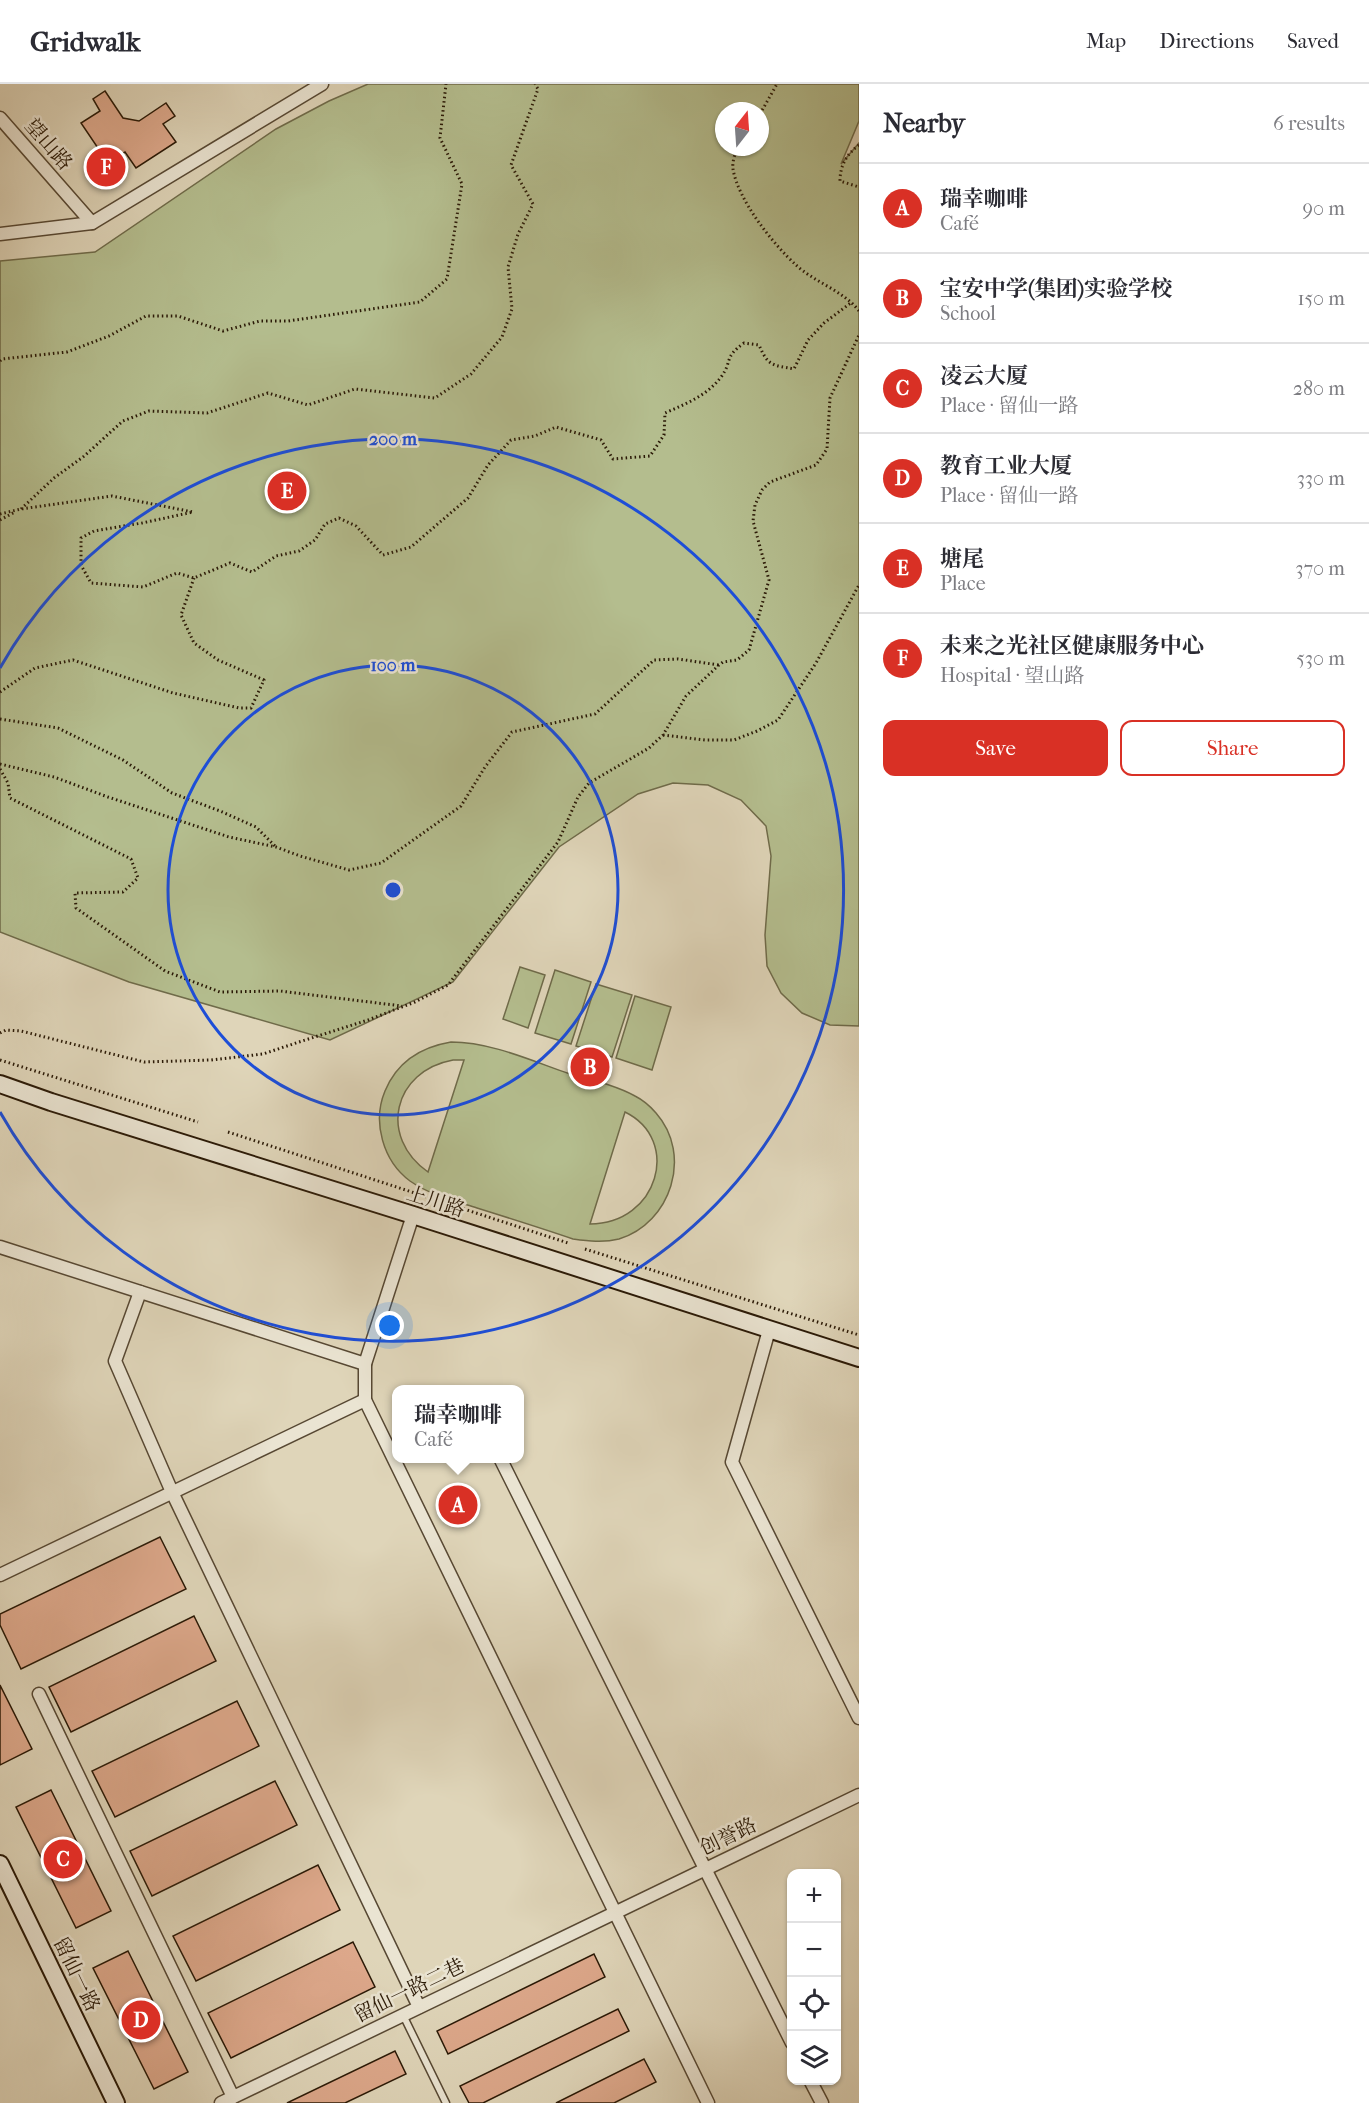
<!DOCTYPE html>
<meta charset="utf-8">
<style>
:root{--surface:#fff;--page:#f2f2f3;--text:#2b2b33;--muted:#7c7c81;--line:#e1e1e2;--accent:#d93025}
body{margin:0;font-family:"IM FELL French Canon","Noto Serif SC",serif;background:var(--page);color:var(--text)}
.controls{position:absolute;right:18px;bottom:18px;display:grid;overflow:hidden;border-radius:12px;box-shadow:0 2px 4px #0004}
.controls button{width:54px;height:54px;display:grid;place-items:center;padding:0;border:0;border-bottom:2px solid var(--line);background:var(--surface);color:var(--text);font:30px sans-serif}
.compass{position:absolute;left:715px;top:18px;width:54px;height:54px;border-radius:50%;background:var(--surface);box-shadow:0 2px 4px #0004;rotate:17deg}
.you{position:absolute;left:390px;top:1242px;width:21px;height:21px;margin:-15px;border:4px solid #fff;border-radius:50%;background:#1a73e8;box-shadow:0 0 0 9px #1a73e833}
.badge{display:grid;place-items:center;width:39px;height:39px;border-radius:50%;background:var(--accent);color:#fff;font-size:20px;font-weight:700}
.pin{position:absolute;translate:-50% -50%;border:3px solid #fff;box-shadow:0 2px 6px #0006}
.popup{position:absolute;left:392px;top:1301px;width:132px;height:78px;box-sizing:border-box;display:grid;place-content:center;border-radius:12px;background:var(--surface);filter:drop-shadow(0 2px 4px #0005);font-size:20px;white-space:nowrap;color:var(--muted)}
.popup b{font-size:22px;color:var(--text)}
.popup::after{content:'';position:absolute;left:50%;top:100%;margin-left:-12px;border:12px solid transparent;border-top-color:var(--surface)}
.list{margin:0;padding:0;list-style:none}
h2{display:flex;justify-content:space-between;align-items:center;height:78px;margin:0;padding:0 24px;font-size:26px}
h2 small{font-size:20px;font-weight:400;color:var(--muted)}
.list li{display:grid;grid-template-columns:39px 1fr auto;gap:18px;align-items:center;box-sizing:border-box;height:90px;padding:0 24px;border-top:2px solid var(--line)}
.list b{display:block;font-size:22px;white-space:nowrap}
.list p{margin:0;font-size:20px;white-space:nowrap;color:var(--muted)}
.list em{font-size:20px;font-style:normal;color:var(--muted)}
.actions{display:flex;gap:12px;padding:18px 24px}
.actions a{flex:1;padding:14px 0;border:2px solid var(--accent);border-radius:12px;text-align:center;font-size:21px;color:var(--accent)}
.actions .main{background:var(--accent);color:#fff}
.icon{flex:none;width:33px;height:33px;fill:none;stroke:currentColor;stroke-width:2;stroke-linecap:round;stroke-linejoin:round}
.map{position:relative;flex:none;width:859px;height:2019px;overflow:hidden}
header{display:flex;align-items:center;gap:36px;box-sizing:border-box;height:84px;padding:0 30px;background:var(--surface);border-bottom:2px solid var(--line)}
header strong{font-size:28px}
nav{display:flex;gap:33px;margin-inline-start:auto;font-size:21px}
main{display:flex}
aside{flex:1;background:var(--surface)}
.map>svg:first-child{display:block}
.green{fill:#b4bd8e;stroke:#6f6b4a;stroke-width:1.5;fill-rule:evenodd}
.building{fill:#dda88b;stroke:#2a1906;stroke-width:1.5}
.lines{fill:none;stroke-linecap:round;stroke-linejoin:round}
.service-casing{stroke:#574833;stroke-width:9}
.minor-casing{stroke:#574833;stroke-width:15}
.secondary-casing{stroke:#2a1906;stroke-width:20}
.path{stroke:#2a1906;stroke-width:3;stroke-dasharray:1.5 3;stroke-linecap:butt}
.service{stroke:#eae4d2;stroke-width:6}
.minor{stroke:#eae4d2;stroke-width:12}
.secondary{stroke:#eae4d2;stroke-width:16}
.ring{fill:none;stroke:#1d4ed8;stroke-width:3}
.labels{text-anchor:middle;stroke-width:5;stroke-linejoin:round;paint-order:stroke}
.street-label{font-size:20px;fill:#2a1906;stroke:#eae4d2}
.centre{fill:#1d4ed8;stroke:#eae4d2;stroke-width:3}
.ring-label{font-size:18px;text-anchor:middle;font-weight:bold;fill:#1d4ed8;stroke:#eae4d2;stroke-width:5;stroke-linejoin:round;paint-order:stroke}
</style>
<header>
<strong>Gridwalk</strong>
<nav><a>Map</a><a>Directions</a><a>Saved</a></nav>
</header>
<main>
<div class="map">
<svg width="859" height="2019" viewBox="0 0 859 2019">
<rect width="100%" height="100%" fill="#dfd5b9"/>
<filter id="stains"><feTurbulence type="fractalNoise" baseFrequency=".00333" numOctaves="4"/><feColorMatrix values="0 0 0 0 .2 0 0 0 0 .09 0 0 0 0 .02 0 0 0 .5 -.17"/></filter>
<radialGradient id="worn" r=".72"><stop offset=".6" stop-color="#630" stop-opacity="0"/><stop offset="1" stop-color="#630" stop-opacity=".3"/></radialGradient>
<g class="green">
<path d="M368,0h491v37l-18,43 18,-21v883l-29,-1 -28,-12 -21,-20 -14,-27 -2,-31 6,-79 -5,-30 -25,-26 -33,-15 -35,-2 -35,11 -79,53 -106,135 -123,58 -201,-58 -129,-50v-671l95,-9 181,-123 53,-28zM724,27h36v36h-36z"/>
<polygon points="520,883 545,891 528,944 503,935"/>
<polygon points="555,886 591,898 571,960 535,949"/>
<polygon points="596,900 632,911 612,973 576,962"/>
<polygon points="635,912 671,923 652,986 616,974"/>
<path d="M451,958c40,0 81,19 119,32 21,6 45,11 65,22 8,4 15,10 21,17 37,42 15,110 -37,126 -16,4 -31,2 -46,0 -32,-11 -64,-21 -96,-31 -22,-7 -47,-13 -67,-27 -27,-20 -38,-59 -25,-90 12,-29 36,-44 66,-49zM453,976h11l-36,112c-50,-35 -35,-101 25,-112zM625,1028c57,28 33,112 -35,112z"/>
</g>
<g class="building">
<polygon points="105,7 123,34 139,37 166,19 175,32 163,40 176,58 136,84 125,68 108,79 81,39 100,27 93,15"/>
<polygon points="160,1453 186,1505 21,1585 0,1541 0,1530"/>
<polygon points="194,1532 216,1577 71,1648 49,1603"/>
<polygon points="0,1601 32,1665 0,1681"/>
<polygon points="237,1617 259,1662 115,1733 92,1687"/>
<polygon points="275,1697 297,1741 152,1812 130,1767"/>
<polygon points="51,1706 111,1827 76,1844 16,1723"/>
<polygon points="318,1781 340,1826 196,1897 173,1852"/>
<polygon points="353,1858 375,1903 231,1974 208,1929"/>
<polygon points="128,1867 188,1988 154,2005 93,1884"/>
<polygon points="594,1870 605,1893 448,1970 437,1947"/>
<polygon points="618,1925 629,1947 483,2019 469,2019 460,2002"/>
<polygon points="395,1967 406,1990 345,2019 287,2019"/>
<polygon points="644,1975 656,1998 614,2019 556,2019"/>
</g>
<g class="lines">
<defs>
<polyline id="service" points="403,1931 446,2019"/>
<g id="minor">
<polyline points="0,34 92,139"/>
<polyline points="0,150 92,139 322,0"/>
<polyline points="413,1131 365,1280 365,1316 708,2019"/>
<polyline points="0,1163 365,1280"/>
<polyline points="140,1208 115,1277 172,1408 419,1923"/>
<polyline points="769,1246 732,1378 859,1634"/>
<polyline points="500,1374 792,1959"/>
<polyline points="0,1491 365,1316"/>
<polyline points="39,1610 233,2013"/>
<polyline points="810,1996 822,2019"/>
<polyline points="221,2019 859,1711"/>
</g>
<g id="secondary">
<polyline points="0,1000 51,1018 413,1131 859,1274"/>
<polyline points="0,1780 116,2019"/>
</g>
</defs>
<use href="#service" class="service-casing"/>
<use href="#minor" class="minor-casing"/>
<use href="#secondary" class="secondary-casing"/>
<g class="path">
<polyline points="760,30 777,0"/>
<path d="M859,61c-12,9 -19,20 -19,36l19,6"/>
<path d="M738,63c-3,6 -6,15 -5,22 5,31 40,75 63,96 18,17 48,26 63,46"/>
<polyline points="0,277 2,275 67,268 109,252 146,232 178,232 223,247 260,237 288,237 420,218 447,195 462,100 440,54 446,0"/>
<polyline points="21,425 54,394 83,373 123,337 149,327 207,329 268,309 308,321 355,305 435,314 471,290 502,253 512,225 508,183 518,150 533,120 511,81 538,5 535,0"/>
<path d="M0,430l21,-5 91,-13 81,16 -51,11 -48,8 -13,7v27l10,18 52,4 34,-14 17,5 36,-15 22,9 24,-16 23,-5 16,-11 10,-16 14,-6 17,8 27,29 28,-8 57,-49 20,-33 23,-25 24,-4 21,-9 45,13 12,19 37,-3 14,-21 1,-22c20,-9 42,-17 56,-36 12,-16 2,-19 23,-34l15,2c9,21 13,20 35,24l14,-29 16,-17 28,-21"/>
<polyline points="0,436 15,428"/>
<polyline points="0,608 35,584 73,576 173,609 239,624 251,624 264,596 218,576 194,559 181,531 194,494"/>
<polyline points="0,635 58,644 123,676 172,709 220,727 256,743 275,762"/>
<polyline points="663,651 705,656 734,656 757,647 778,636 816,579 859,501"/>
<polyline points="0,680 54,693 108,713 229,753 276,763 300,772 349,786 381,779 461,722 485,683 512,648 595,630 654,576 678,575 719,581"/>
<polyline points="0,685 8,699 10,714 131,775 138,794 123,808 75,809 76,824 165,887 220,908 280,907 402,922"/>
<polyline points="0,949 6,946 21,947 144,978 211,976 263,970 299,958 368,936 415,918 448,901 558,758 578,713 589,699 649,664 663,651 686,612 719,581 723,578 737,576 749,566 769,496 753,437 755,421 762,406 770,398 816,381 827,365 830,314 859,251"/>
<polyline points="0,976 198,1038"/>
<polyline points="228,1048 568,1159"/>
<polyline points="585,1165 859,1251"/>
</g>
<use href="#service" class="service"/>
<use href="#minor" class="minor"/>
<use href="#secondary" class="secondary"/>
</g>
<g class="ring">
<circle cx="393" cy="806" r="225"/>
<path d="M0 584A451 451 0 1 1 0 1028"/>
</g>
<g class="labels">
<g class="street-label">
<text transform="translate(49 60) rotate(49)" y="7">望山路</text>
<text transform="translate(436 1117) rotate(18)" y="7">上川路</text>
<text transform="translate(728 1752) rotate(-26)" y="7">创誉路</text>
<text transform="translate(77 1890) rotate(64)" y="7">留仙一路</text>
<text transform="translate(409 1906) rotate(-26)" y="7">留仙一路二巷</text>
</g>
</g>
<circle cx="393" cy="806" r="9" class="centre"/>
<g class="ring-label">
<text x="393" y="361">200 m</text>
<text x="393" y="587">100 m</text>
</g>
<rect width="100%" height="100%" filter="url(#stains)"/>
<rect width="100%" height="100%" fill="url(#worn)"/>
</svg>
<div class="controls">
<button>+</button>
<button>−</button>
<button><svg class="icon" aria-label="locate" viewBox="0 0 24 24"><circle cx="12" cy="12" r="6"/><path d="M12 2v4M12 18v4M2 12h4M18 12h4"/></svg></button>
<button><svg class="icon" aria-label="layers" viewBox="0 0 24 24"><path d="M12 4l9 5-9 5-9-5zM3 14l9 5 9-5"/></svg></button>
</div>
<svg class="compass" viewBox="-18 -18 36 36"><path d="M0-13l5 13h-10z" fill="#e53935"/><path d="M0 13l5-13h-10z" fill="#7c7c81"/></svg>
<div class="you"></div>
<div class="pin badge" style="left:458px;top:1421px">A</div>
<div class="popup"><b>瑞幸咖啡</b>Café</div>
<div class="pin badge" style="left:590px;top:983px">B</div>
<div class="pin badge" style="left:63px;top:1775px">C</div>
<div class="pin badge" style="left:141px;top:1936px">D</div>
<div class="pin badge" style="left:287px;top:407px">E</div>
<div class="pin badge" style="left:106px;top:83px">F</div>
</div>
<aside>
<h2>Nearby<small>6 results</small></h2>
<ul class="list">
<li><span class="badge">A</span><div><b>瑞幸咖啡</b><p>Café</p></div><em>90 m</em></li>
<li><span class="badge">B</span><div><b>宝安中学(集团)实验学校</b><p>School</p></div><em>150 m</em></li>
<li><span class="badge">C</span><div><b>凌云大厦</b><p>Place · 留仙一路</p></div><em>280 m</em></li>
<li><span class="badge">D</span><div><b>教育工业大厦</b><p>Place · 留仙一路</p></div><em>330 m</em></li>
<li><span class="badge">E</span><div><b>塘尾</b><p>Place</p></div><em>370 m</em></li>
<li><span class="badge">F</span><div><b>未来之光社区健康服务中心</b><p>Hospital · 望山路</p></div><em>530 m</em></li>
</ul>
<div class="actions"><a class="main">Save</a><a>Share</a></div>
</aside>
</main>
